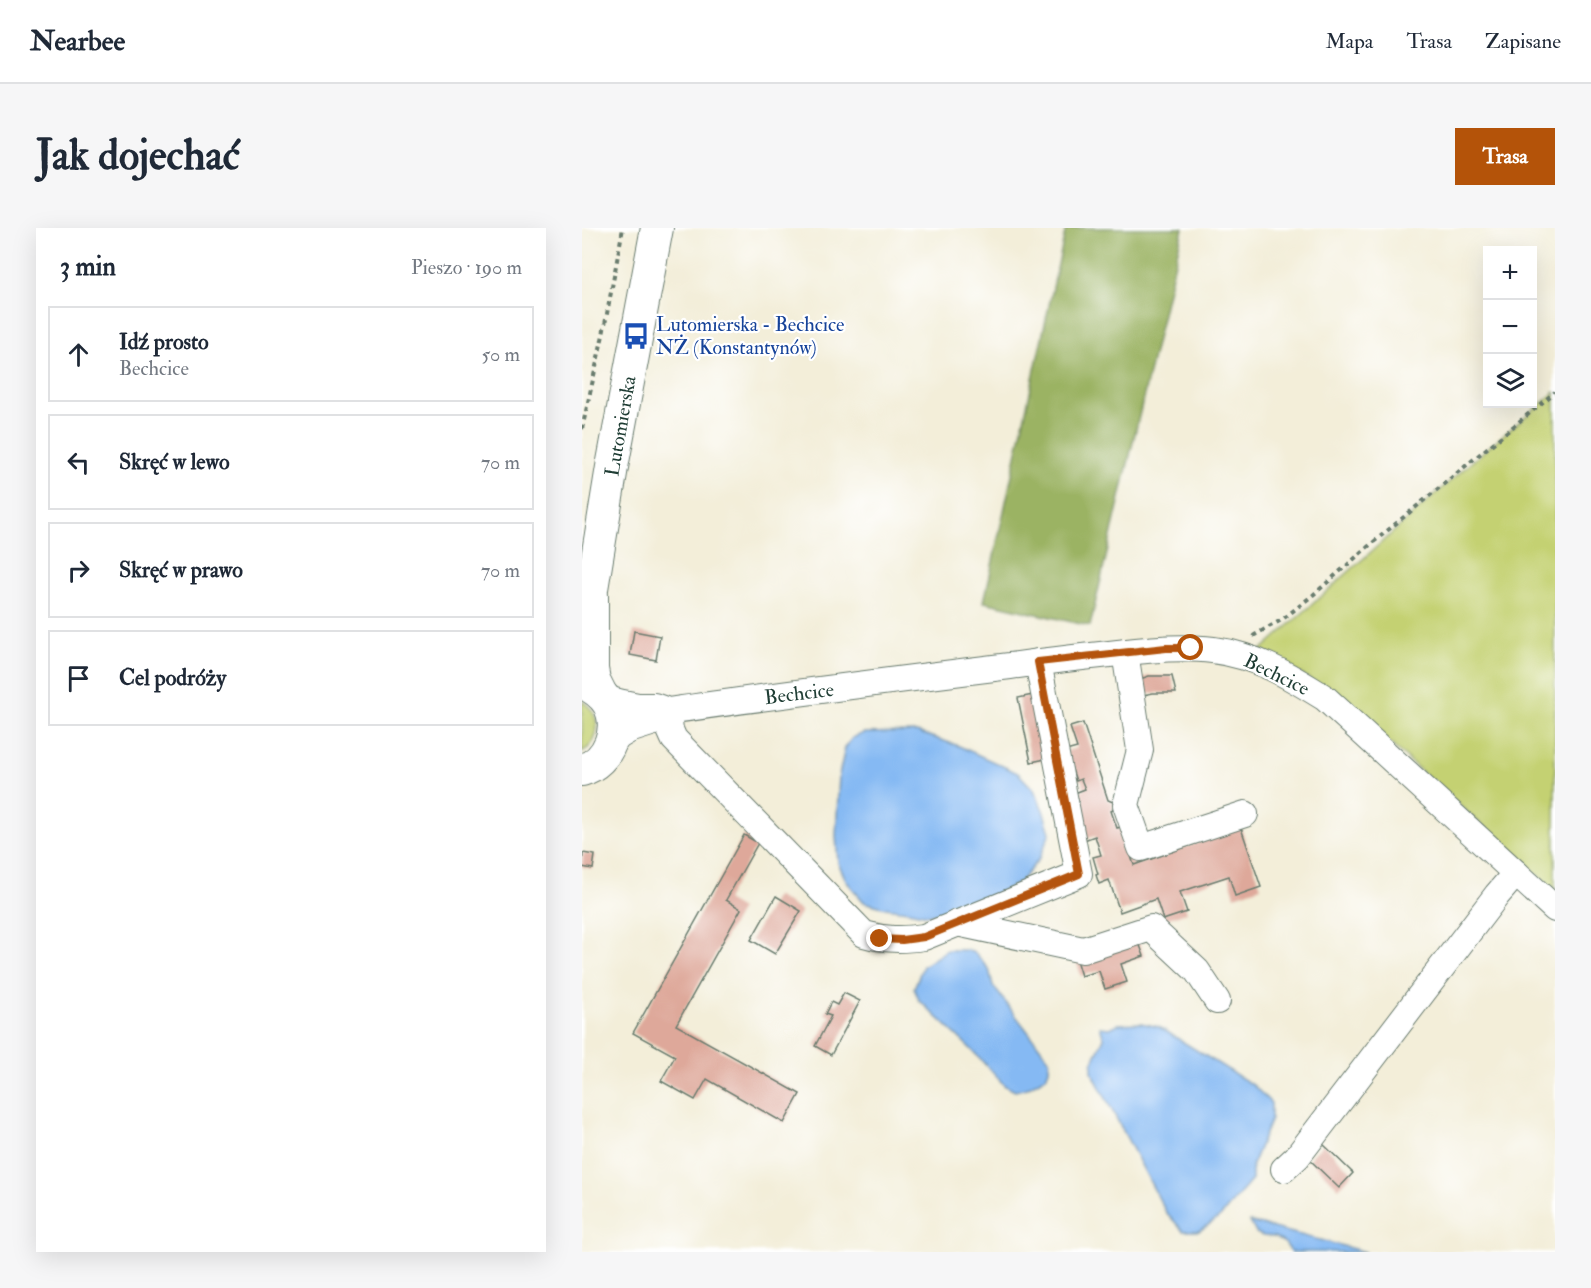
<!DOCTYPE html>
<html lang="pl">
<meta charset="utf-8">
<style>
:root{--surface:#fff;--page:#f6f6f7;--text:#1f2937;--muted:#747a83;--line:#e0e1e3;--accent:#b45309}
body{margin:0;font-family:"IM FELL Double Pica",serif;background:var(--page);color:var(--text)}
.controls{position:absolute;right:18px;top:18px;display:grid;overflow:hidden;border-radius:0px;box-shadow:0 6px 24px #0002}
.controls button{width:54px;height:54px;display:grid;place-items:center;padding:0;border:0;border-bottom:2px solid var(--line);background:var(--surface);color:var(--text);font:30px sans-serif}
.stop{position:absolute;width:18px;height:18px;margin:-14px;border:4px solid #b45309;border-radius:50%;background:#fff}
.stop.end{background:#b45309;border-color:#fff;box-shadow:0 2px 6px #0008}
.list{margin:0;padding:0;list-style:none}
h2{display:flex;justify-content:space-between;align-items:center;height:78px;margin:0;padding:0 24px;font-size:26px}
h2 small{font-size:20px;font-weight:400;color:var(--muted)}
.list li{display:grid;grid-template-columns:39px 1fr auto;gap:18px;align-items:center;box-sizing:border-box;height:96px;margin:0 12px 12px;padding:0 12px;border:2px solid var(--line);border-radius:0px}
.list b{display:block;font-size:22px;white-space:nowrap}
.list p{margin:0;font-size:20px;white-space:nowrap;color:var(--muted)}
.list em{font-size:20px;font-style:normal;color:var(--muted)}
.icon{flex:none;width:33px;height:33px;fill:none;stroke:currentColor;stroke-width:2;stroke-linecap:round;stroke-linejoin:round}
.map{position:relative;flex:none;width:973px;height:1024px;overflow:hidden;border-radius:0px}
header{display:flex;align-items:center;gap:36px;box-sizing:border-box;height:84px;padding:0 30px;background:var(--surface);border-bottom:2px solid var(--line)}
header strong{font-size:28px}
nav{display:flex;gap:33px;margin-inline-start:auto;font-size:21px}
.intro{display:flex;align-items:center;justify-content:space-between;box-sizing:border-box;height:144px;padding:0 36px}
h1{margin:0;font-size:42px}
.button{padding:15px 27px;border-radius:0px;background:var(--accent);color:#fff;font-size:21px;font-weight:700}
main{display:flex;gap:36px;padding:0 36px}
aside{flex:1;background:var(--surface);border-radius:0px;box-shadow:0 6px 24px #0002}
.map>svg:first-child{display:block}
.green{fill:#c4d172;stroke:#728753;stroke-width:1.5}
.forest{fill:#9bb364;stroke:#5d784c;stroke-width:1.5}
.water{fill:#85b9f3;stroke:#527b94;stroke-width:1.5}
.building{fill:#dea89a}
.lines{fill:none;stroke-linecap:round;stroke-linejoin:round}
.minor-casing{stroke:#697b6e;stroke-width:28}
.major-casing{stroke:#697b6e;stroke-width:34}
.path{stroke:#697b6e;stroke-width:4;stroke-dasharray:4.5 4.5;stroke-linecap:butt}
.minor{stroke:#fff;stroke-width:26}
.major{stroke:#fff;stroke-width:32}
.route{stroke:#b45309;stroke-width:8}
.labels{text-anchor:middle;stroke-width:4.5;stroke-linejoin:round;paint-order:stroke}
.transit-label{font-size:20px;fill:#164399;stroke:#fff;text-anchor:start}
.street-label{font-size:20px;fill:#1f3d34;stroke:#fff}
</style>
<header>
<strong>Nearbee</strong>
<nav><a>Mapa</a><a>Trasa</a><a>Zapisane</a></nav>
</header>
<div class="intro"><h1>Jak dojechać</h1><a class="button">Trasa</a></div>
<main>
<aside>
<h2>3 min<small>Pieszo · 190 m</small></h2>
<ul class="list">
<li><svg class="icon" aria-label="ahead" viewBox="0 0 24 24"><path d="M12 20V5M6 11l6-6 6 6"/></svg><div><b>Idź prosto</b><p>Bechcice</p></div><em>50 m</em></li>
<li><svg class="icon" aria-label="left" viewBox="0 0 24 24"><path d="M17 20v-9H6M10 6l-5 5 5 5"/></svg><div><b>Skręć w lewo</b></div><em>70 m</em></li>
<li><svg class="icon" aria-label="right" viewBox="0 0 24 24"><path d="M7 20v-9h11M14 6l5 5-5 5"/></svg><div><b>Skręć w prawo</b></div><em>70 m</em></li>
<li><svg class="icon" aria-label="arrive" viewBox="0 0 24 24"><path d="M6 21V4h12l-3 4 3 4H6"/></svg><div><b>Cel podróży</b></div></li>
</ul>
</aside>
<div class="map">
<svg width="973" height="1024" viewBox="0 0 973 1024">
<rect width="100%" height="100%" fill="#fff"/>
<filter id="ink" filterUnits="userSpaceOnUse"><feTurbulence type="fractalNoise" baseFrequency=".0167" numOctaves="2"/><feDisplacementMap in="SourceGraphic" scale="12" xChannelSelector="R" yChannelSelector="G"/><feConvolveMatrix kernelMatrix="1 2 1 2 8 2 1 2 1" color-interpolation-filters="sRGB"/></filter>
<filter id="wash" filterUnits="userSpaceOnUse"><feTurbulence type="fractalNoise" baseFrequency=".008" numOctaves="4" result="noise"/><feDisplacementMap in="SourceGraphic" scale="24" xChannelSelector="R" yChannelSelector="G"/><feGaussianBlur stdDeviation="1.35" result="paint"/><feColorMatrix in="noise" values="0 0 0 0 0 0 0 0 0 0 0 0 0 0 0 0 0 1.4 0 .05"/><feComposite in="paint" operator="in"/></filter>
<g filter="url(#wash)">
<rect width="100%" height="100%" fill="#f3eed9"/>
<g class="green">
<polygon points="973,164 973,662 750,464 678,423 903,222"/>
<path d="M0,473c19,12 21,39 0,51z"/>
</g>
<polygon class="forest" points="484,0 601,0 508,398 402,374"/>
<g class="water">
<polygon points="335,504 377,518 436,545 452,562 461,582 468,605 457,631 437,655 397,674 346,687 326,683 304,680 282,674 265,654 256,635 254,608 257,547 263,520 270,510 282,505"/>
<polygon points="365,722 384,722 393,725 407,741 411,758 467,831 467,841 464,849 445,860 433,863 423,858 388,820 337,772 332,760 341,738"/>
<polygon points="559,795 577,799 671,857 689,875 689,891 670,937 670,952 637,990 617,1003 601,1003 584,984 510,844 510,836 522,810 518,799 528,800 536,796"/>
<polygon points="668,994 784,1024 709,1024 703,1015 692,1009 681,1008 674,1005"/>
</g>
<g id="blocks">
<g class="building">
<polygon points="52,403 78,408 74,432 48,427"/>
<polygon points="567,448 590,448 594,465 571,465 561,467 558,451"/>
<polygon points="451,467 464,531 449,534 436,470"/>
<polygon points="501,495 526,572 531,574 532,579 529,583 535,600 539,599 552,637 659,600 679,659 653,668 647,648 598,664 605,684 581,692 574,671 538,684 527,652 517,656 514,647 516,646 511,629 519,627 513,608 502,612 490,566 503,561 499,551 494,553 484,523 495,520 488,499"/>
<polygon points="162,607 176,615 144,672 159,681 94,797 218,866 202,895 125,851 113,872 79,853 93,828 51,805"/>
<polygon points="1,625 13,627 11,641 0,639"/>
<polygon points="194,668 219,683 193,726 169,712"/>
<polygon points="556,712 562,728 539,736 545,754 523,761 517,743 499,748 494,732"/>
<polygon points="262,765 278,773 249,827 233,818 249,788 243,786 249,774 255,777"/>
<polygon points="741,916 771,945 757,960 727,931"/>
</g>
</g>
</g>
<g filter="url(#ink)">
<use href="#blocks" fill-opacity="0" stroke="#697b6e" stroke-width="1.5"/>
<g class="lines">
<defs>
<g id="minor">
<polyline points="543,424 558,522 544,577 559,620 663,586"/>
<path d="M19,466l10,6 12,3 15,3h16l14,5c114,-17 228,-31 342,-45 36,-5 72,-9 108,-13 31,-4 64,-7 95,-3 42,5 77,26 112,48l230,211"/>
<path d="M86,483l2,19 4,9 190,195c21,6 38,6 60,3l155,-63 -41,-212"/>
<polyline points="28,518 37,508 47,502 75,493 86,483"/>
<polyline points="375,695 501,722 569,700 615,743 635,773"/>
<polyline points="702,941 715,929 915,667 934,645"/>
</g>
<g id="major">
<polyline points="10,368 10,441 12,452 19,466"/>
<polyline points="0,390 10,361 30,239 75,0"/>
<path d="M0,454c10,5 20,11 26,21 14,25 1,59 -26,67"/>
</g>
</defs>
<use href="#minor" class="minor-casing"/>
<use href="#major" class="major-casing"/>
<g class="path">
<polyline points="0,201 21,107 41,0"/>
<polyline points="671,408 701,391 731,367 788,317 973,164"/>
</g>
<use href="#minor" class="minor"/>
<use href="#major" class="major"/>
</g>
</g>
<g class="lines" filter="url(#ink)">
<polyline class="route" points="298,711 320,712 342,709 497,646 456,434 584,420 609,420"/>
</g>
<defs>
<symbol id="bus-bare" viewBox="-9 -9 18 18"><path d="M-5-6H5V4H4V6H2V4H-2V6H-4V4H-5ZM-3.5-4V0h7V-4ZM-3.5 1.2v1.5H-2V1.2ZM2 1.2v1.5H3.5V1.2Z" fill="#1a4fb4" stroke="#fff" stroke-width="2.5" paint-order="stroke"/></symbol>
</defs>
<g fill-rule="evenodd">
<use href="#bus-bare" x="35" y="89" width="38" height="38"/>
</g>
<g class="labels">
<g class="transit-label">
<text x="74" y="103">Lutomierska - Bechcice<tspan x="74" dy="23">NŻ (Konstantynów)</tspan></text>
</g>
<g class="street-label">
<text transform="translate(38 198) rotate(-80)" y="7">Lutomierska</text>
<text transform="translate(695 446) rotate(26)" y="7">Bechcice</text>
<text transform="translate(217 465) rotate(-7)" y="7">Bechcice</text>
</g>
</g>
</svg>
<div class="controls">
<button>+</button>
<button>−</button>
<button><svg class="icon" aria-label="layers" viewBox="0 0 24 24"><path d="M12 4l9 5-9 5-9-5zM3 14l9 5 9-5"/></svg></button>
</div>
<div class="stop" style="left:609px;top:420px"></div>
<div class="stop end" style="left:298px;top:711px"></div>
</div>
</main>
